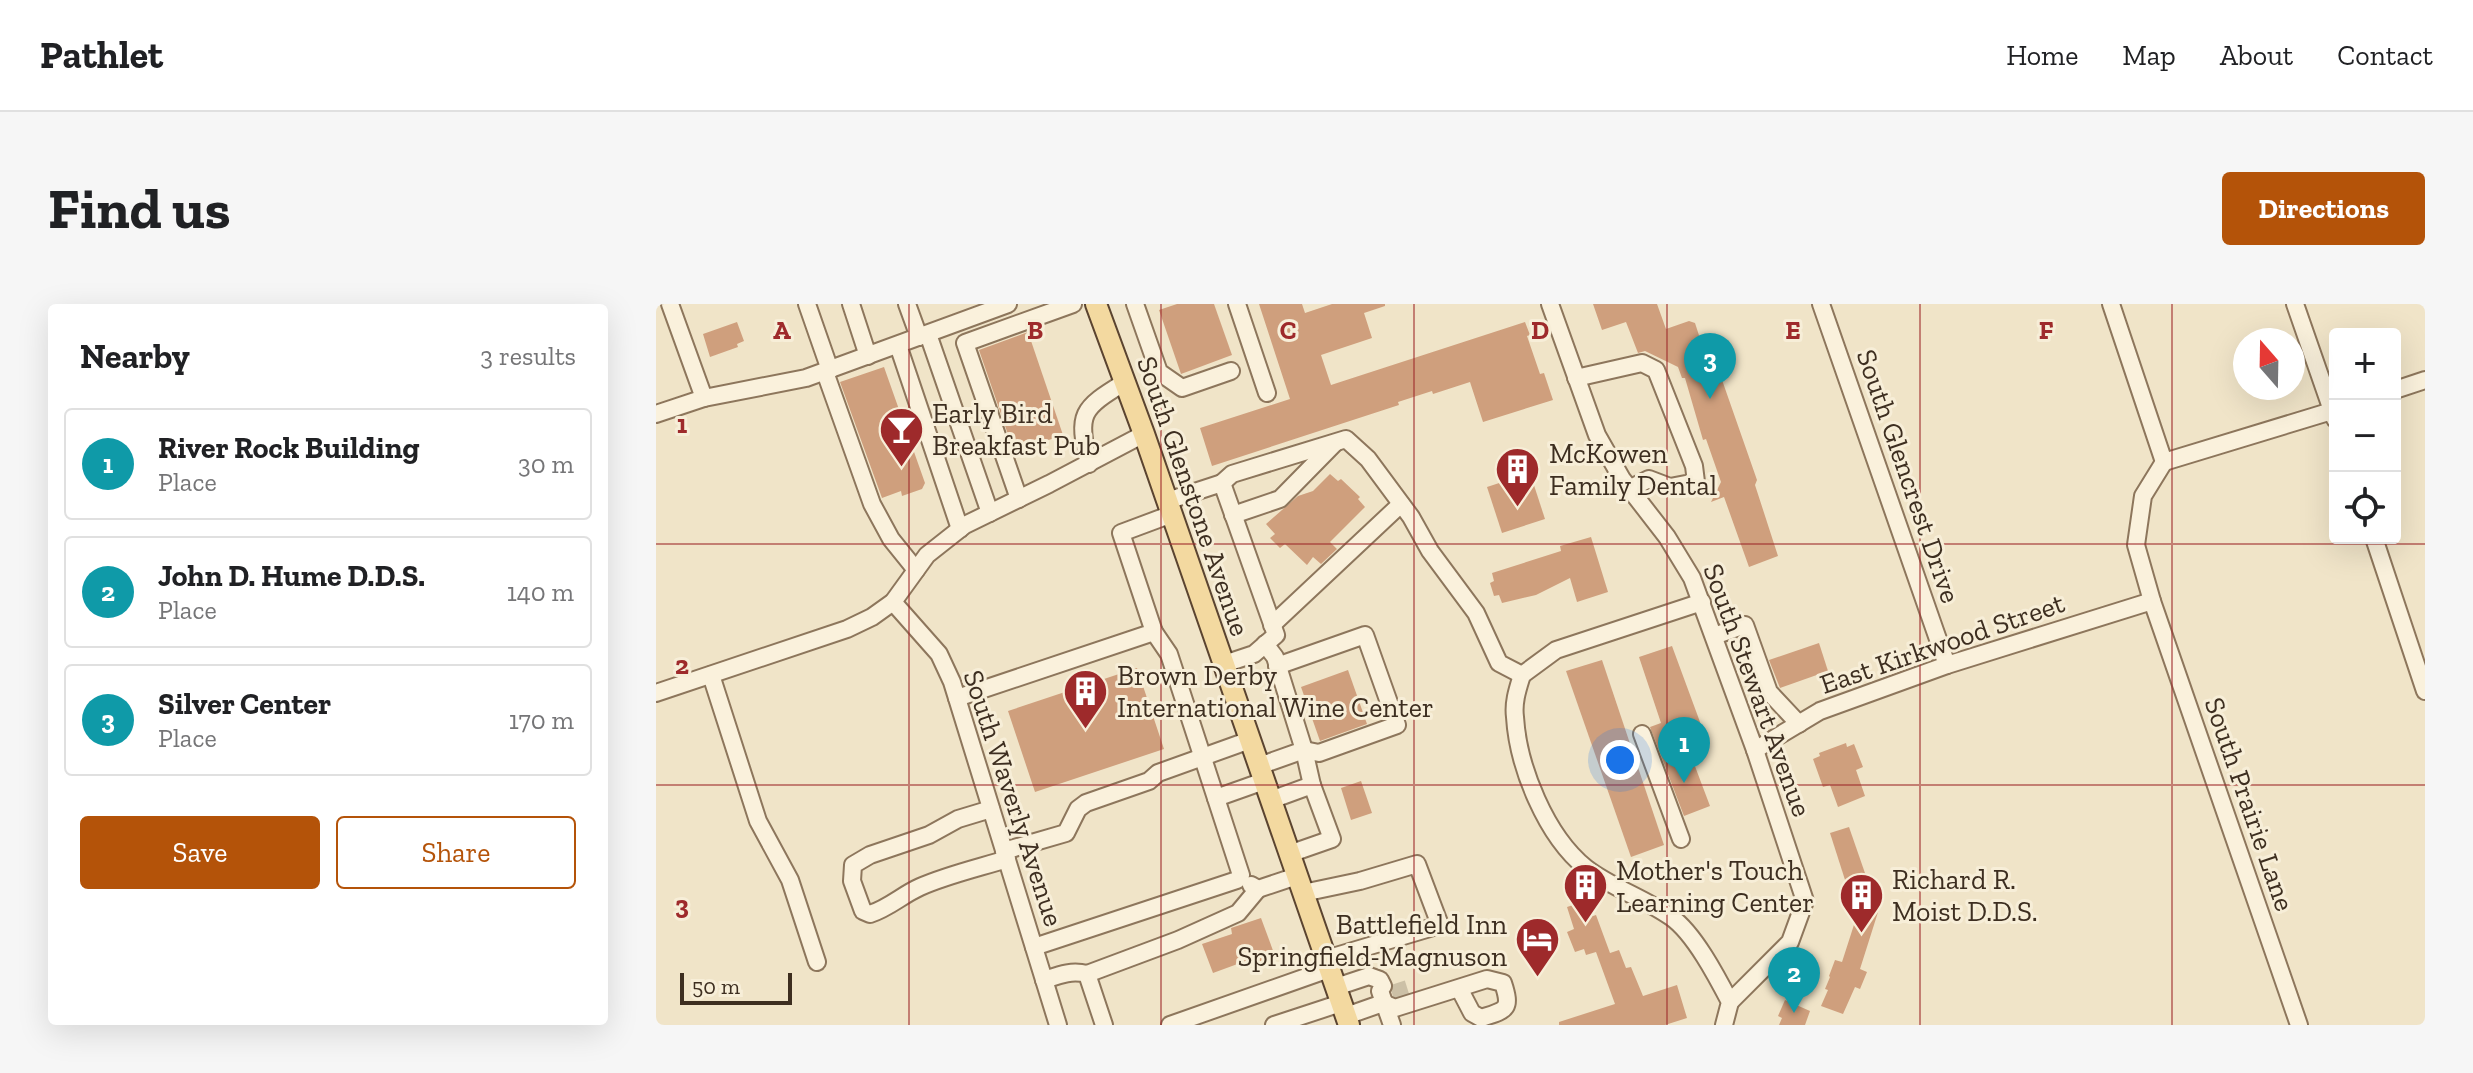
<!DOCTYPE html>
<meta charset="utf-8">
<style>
:root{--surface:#fff;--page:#f6f6f6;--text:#202124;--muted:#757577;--line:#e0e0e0;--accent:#b45309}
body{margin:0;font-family:"Zilla Slab",serif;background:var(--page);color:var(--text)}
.controls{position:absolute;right:24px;top:24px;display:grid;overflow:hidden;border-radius:8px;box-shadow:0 8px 32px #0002}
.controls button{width:72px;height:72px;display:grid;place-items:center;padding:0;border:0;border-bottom:2px solid var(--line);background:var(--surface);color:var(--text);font:40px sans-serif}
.compass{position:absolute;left:1577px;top:24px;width:72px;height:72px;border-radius:50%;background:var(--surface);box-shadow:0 8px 32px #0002;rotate:340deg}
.scale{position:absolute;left:24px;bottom:20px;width:112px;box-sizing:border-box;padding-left:8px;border:4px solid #3d2e20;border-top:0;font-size:22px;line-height:28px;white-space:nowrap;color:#3d2e20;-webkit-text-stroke:6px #f7eed8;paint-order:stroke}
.you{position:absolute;left:964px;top:456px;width:28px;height:28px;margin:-20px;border:6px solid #fff;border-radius:50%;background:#1a73e8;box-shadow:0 0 0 12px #1a73e833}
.badge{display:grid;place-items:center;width:52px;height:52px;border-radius:50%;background:var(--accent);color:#fff;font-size:26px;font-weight:700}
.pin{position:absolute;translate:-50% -66px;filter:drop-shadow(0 2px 4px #0008)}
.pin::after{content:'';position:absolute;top:42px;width:28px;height:24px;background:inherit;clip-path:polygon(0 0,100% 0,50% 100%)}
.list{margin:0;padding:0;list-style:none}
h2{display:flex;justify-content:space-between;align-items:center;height:104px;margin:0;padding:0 32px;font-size:34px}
h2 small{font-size:26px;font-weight:400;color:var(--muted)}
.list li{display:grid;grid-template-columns:52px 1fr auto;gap:24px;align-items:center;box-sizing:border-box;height:112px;margin:0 16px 16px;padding:0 16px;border:2px solid var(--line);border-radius:8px}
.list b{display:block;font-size:30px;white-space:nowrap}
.list p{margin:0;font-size:26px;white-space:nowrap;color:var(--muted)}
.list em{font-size:26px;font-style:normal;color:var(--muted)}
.actions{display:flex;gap:16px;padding:24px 32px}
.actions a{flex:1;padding:18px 0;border:2px solid var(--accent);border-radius:8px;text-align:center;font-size:28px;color:var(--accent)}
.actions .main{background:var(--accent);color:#fff}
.icon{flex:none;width:44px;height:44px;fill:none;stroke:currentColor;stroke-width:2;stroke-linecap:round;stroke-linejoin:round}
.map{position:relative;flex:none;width:1769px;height:721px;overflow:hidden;border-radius:8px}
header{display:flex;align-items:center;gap:48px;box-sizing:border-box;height:112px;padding:0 40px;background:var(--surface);border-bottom:2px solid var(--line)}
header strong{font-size:38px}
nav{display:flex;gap:44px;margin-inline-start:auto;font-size:28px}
.intro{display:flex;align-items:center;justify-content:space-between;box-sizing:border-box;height:192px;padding:0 48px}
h1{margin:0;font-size:56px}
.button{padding:20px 36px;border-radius:8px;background:var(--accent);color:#fff;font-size:28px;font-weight:700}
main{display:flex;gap:48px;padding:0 48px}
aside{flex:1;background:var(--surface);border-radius:8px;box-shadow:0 8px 32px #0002}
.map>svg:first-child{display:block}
.building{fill:#cf9f7d}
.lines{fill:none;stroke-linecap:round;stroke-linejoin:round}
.minor-tunnel{stroke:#ccc0a6;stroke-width:16;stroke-dasharray:16 8;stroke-linecap:butt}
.minor-casing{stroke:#8d765c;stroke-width:20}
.major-casing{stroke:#5b4430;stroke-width:24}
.minor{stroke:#faf1dc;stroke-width:16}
.major{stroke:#f3d9a0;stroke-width:20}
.grid{fill:none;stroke:#9e2a2b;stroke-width:2;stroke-opacity:0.55}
.labels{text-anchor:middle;stroke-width:6;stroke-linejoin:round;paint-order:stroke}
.poi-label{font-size:28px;fill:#3d2e20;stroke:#f7eed8;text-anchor:start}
.street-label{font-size:28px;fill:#3d2e20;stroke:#f7eed8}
.grid-label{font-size:26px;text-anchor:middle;font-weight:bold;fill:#9e2a2b;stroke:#f7eed8;stroke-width:6;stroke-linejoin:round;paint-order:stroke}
</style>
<header>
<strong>Pathlet</strong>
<nav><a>Home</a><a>Map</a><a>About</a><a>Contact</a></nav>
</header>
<div class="intro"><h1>Find us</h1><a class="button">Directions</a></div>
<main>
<aside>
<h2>Nearby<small>3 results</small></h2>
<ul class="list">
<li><span class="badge" style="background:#0f9aa8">1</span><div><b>River Rock Building</b><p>Place</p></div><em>30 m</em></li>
<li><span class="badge" style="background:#0f9aa8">2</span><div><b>John D. Hume D.D.S.</b><p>Place</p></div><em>140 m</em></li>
<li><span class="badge" style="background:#0f9aa8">3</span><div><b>Silver Center</b><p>Place</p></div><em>170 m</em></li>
</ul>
<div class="actions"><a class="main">Save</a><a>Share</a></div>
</aside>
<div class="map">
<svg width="1769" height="721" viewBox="0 0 1769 721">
<rect width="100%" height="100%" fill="#f0e4c8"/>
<g class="building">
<polygon points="521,0 558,0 576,51 525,70 503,6"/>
<polygon points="603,0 646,0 649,9 676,0 729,0 729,2 708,9 716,34 665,51 675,81 869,18 874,31 871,32 884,70 888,69 897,96 827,118 814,78 777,90 776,87 742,98 743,101 556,162 544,124 634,95"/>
<polygon points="937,0 1001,0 1010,25 1033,17 1039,19 1051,56 1058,53 1101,176 1099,181 1122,252 1093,263 1068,193 1055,198 1065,178 1050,135 1047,136 1029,74 1026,74 1022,63 989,47 982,49 970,18 946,26"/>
<polygon points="81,18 88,37 81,40 82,43 54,53 47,30"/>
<polygon points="372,28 407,131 358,148 323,46"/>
<polygon points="228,63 269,179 266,185 246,192 245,187 226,194 184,78"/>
<polygon points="874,169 889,215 846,229 831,183"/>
<polygon points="674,170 682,177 685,175 704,193 702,195 709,203 674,238 681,245 665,260 657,253 651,261 629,240 624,244 614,234 619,230 610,220 642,192 657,187"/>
<polygon points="935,233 952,288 921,298 914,274 880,291 846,299 843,291 838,292 834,279 838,277 836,269 905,247 904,242"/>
<polygon points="1163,339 1172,367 1124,384 1113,356"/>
<polygon points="1016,342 1051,437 1045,440 1037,457 1054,502 1028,512 994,423 1005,419 983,353"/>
<polygon points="946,356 1008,541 975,553 910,367"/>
<polygon points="481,364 508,445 379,488 352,407"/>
<polygon points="692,366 711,420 664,437 645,383"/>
<polygon points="1190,439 1191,443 1198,440 1207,463 1200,466 1209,492 1182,503 1174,481 1167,483 1157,455 1164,452 1163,449"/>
<polygon points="705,477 716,509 695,516 685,484"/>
<polygon points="1193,523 1210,572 1190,579 1174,529"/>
<polygon points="932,596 937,612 940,611 954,649 963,646 970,664 975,663 987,692 1021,681 1031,714 1009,721 903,721 903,718 959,700 940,648 930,651 928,645 919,648 911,628 918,625 911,603"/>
<polygon points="1205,599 1223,605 1204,665 1211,668 1204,685 1199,683 1187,710 1165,702 1172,686 1169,685 1174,673 1173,672 1179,656 1186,658"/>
<polygon points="605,614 619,652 588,663 587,658 557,669 546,640 576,630 575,624"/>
<polygon points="1129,696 1154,707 1149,721 1123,721 1126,714 1122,712"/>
</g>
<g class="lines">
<polyline class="minor-tunnel" points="736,689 758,682"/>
<defs>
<g id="minor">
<polyline points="14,0 48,94"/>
<polyline points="151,0 174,66"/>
<polyline points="195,0 212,52"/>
<polyline points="251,0 263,33"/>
<polyline points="479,0 503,68 526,84 575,67"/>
<polyline points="581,0 611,89"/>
<polyline points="894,0 941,131 966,175 1011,233 1036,274 1099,446 1149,597 1134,638 1074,698"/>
<polyline points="1165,0 1291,361"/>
<polyline points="1455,0 1508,158"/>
<polyline points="1639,0 1679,115"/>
<polyline points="272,30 334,209"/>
<polyline points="242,41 304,225"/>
<polyline points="169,68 216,200 235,235 260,266"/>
<polyline points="920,74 986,59 1000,66 1038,162 1040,178 1014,183 993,175 973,185"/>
<polyline points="1739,86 1769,76"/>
<polyline points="0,110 48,94 150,74 352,0"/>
<polyline points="1508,158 1487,192 1480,241 1496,297 1643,721"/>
<polyline points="1508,158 1679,106"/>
<path d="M433,160c-12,-51 -8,-55 36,-82"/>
<polyline points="566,179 576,170 690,135 712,155 755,213 774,247 820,309 843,359 866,371"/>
<polyline points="363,195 309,39 417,0"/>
<polyline points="511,197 566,179 620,331 598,350 568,360"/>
<polyline points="577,211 624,195 679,139"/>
<polyline points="1718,234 1769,387"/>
<polyline points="237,298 283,350 296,378 402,721"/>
<polyline points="616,321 745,200"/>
<polyline points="1058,332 1089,321 1113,388 1143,420"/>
<polyline points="621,362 709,331 741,421 663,449 648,446 656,481"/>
<polyline points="55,371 102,517 134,576 161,658"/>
<path d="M866,371c-4,13 -9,27 -7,42 3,50 31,119 71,151 26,20 58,30 85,49 23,16 46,60 59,85l-6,23"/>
<polyline points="866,371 900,346 1046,298"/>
<polyline points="0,389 191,325 216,313 237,298 271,251 309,221 393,180 488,130"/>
<polyline points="301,394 498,328 465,229 516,210"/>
<polyline points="986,430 1025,535"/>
<polyline points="1099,446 1164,407 1291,361 1496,297"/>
<polyline points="603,462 648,446 619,353 609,340"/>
<polyline points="560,494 608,477"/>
<polyline points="615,496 656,481 676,535 633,550"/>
<path d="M335,505l-33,10 -29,16 -59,20 -17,10 -1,16 11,30 7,3c19,-6 32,-19 50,-27 27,-12 58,-19 87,-28"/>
<polyline points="348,547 410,529 422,505 430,499 493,477 502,469 594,436"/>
<polyline points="595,581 602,585 641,572"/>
<polyline points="647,589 704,577 761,560 784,621 670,655"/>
<polyline points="378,643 581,576 585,571 513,350 498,328"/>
<polyline points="431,670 522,636 582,609 602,585"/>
<path d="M388,676c15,-5 27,-10 43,-6l17,51"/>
<polyline points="680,683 713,672 724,676 727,682 724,687 736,721"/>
<path d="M690,712l37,-13 12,5 92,-29 16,4c9,27 3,27 -22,35l-9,-5 -13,-25"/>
<polyline points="514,721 673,665"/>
<polyline points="618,721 685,699"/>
</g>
<polyline id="major" points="440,0 488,130 693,721"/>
</defs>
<use href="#minor" class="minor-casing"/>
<use href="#major" class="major-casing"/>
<use href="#minor" class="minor"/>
<use href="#major" class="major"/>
</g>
<path class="grid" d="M253,0v721M505,0v721M758,0v721M1011,0v721M1264,0v721M1516,0v721M0,240h1769M0,481h1769"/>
<defs>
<symbol id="bar-pin" viewBox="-11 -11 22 30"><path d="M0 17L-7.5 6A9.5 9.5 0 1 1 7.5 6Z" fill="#9e2a2b" stroke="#f7eed8"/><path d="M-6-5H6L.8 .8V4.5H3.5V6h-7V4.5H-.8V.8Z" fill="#fff"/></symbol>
<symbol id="building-pin" viewBox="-11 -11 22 30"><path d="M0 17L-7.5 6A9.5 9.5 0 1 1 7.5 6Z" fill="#9e2a2b" stroke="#f7eed8"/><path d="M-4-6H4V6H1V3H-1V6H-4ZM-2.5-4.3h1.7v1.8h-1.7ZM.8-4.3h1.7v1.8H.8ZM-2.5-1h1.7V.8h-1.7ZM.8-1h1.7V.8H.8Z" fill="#fff"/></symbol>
<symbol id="hotel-pin" viewBox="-11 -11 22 30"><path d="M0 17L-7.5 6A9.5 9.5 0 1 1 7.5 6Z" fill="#9e2a2b" stroke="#f7eed8"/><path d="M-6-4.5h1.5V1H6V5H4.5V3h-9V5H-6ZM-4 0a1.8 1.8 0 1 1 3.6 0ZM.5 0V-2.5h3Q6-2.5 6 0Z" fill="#fff"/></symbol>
</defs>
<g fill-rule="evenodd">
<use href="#bar-pin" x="220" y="100" width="51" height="69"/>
<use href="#building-pin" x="836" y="140" width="51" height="69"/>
<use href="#building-pin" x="404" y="362" width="51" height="69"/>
<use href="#building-pin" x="904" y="556" width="51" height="69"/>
<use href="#building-pin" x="1180" y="566" width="51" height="69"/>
<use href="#hotel-pin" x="856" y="610" width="51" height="69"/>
</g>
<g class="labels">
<g class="poi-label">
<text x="276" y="119">Early Bird<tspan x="276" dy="32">Breakfast Pub</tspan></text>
<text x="893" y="159">McKowen<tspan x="893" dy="32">Family Dental</tspan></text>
<text x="461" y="381">Brown Derby<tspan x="461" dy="32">International Wine Center</tspan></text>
<text x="960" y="576">Mother's Touch<tspan x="960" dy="32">Learning Center</tspan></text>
<text x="1236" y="585">Richard R.<tspan x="1236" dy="32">Moist D.D.S.</tspan></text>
<text x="851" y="630" text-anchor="end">Battlefield Inn<tspan x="851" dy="32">Springfield-Magnuson</tspan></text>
</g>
<g class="street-label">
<text transform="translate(1253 172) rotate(71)" y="10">South Glencrest Drive</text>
<text transform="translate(538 192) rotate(71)" y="10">South Glenstone Avenue</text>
<text transform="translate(1286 339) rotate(-19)" y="10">East Kirkwood Street</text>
<text transform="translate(1102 386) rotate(70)" y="10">South Stewart Avenue</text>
<text transform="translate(358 494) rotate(72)" y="10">South Waverly Avenue</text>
<text transform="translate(1594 500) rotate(71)" y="10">South Prairie Lane</text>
</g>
</g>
<g class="grid-label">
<text x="126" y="35">A</text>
<text x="379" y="35">B</text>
<text x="632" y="35">C</text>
<text x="884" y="35">D</text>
<text x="1137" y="35">E</text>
<text x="1390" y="35">F</text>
<text x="26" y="129">1</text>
<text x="26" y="370">2</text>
<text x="26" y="610">3</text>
</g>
</svg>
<div class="controls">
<button>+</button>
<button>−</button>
<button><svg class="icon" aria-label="locate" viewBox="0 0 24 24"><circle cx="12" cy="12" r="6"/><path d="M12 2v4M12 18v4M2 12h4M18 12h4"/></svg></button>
</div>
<svg class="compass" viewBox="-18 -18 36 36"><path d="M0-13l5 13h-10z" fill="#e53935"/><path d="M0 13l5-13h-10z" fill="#757577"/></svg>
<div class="scale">50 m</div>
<div class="you"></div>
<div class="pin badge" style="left:1028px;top:479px;background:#0f9aa8">1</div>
<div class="pin badge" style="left:1138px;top:709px;background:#0f9aa8">2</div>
<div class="pin badge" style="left:1054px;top:95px;background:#0f9aa8">3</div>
</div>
</main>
